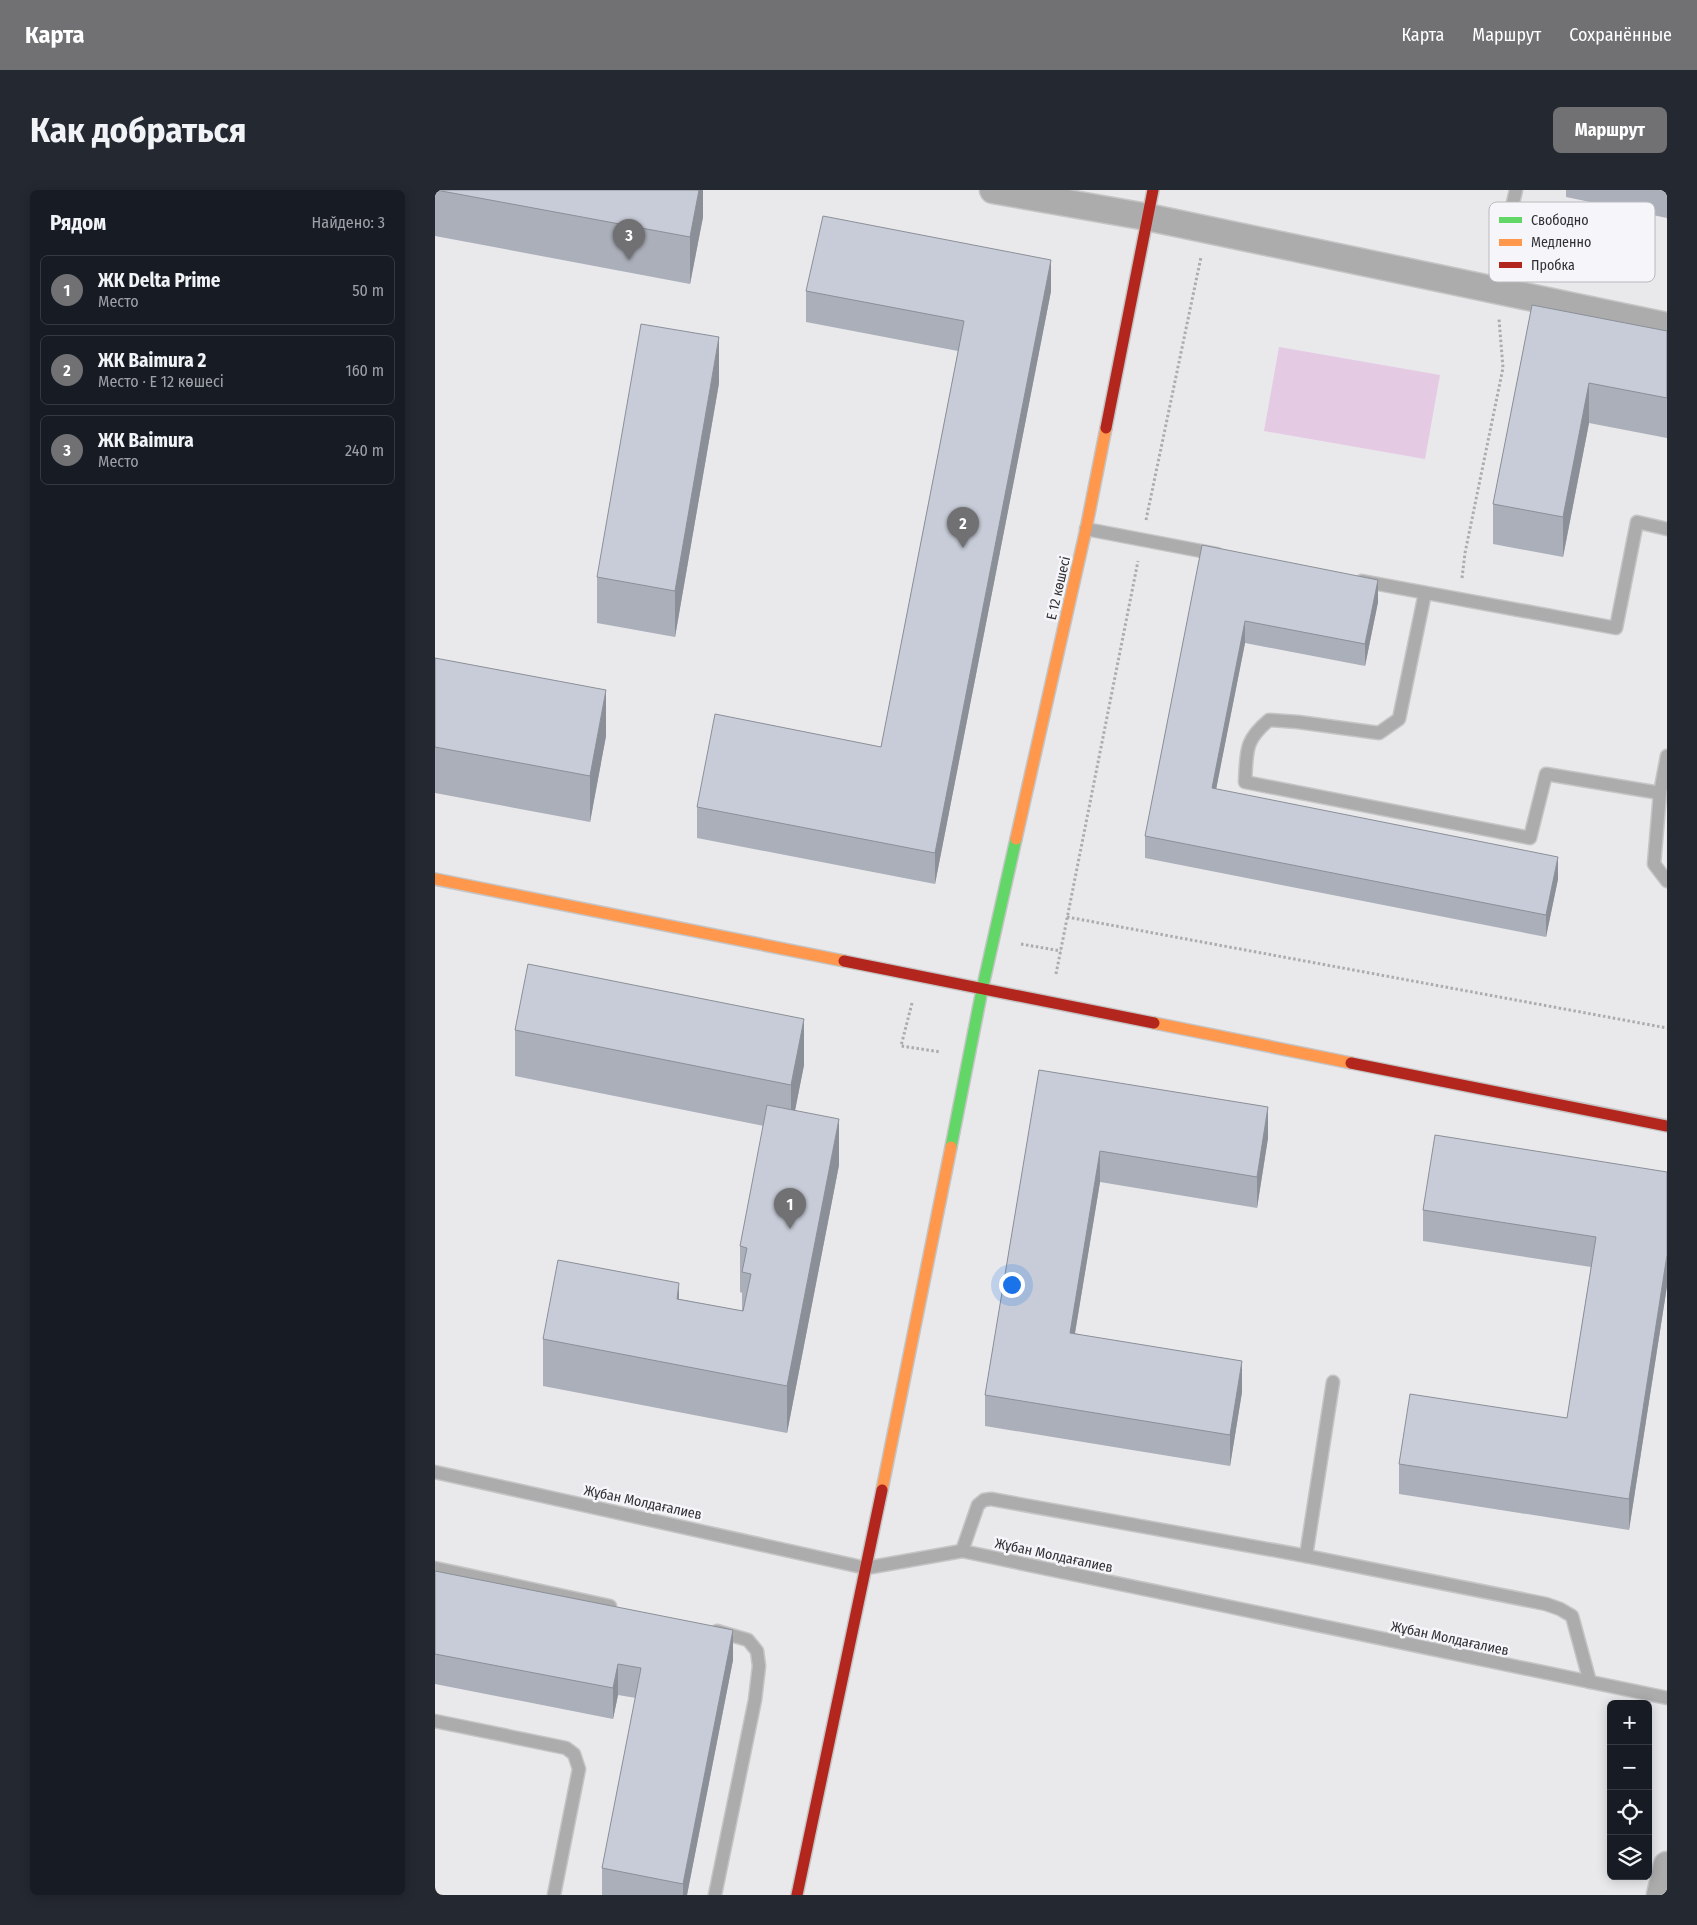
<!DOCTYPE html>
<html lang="ru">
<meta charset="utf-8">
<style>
:root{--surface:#171b24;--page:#242831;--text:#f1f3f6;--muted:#9ea1a6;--line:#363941;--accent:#717173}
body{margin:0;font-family:"Fira Sans Condensed",sans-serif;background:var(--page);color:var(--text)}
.controls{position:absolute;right:15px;bottom:15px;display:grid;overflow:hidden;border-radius:8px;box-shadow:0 2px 12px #0003}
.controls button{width:45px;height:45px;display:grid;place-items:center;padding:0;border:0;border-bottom:1px solid var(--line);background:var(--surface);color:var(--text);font:25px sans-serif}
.you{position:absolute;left:576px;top:1094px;width:18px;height:18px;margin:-12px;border:4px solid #fff;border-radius:50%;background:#1a73e8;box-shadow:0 0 0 8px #1a73e833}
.badge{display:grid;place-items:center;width:32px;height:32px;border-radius:50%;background:var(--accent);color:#fff;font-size:16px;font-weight:700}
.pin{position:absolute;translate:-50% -41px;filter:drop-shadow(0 1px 2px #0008)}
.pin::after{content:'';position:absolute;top:26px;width:18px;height:15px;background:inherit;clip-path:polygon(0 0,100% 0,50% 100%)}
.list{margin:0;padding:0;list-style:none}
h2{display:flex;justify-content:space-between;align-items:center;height:65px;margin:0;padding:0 20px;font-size:21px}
h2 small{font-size:16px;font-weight:400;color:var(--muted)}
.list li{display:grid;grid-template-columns:32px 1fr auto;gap:15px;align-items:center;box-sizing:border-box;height:70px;margin:0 10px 10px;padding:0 10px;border:1px solid var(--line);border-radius:8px}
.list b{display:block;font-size:19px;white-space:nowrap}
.list p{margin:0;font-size:16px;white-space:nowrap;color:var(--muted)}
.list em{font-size:16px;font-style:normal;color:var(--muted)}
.icon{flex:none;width:28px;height:28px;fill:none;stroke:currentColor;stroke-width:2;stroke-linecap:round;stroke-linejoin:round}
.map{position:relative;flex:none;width:1232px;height:1705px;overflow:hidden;border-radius:8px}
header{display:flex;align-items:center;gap:30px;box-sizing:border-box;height:70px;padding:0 25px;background:var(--accent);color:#fff}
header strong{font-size:24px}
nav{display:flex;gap:28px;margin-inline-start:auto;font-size:18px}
.intro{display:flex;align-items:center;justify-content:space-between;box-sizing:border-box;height:120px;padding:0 30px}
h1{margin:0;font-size:35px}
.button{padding:12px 22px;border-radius:8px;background:var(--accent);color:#fff;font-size:18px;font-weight:700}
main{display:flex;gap:30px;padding:0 30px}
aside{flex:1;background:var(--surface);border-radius:8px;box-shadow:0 2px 12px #0003}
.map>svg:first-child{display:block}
.green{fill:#e5cae4}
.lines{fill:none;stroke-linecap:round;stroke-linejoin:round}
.lane-casing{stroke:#c5c5c6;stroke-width:15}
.street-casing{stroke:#c5c5c6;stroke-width:29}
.fast-casing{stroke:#c5c5c6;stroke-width:14}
.slow-casing{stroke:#c5c5c6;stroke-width:14}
.jam-casing{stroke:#c5c5c6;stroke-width:14}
.path{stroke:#acacad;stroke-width:3;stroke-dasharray:2.5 2.5;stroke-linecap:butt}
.lane{stroke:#acacac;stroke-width:12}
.street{stroke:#acacac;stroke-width:26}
.fast{stroke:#63d668;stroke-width:11}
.slow{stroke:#ff974d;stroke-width:11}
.jam{stroke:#b3261e;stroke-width:11}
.wall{fill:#abafba}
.shaded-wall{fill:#8b8f97}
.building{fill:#c7ccd8;stroke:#8b8f97}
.labels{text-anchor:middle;stroke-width:5;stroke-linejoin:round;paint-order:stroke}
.street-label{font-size:14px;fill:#303032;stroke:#f5f5fa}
.key{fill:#f5f5fa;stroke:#bababe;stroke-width:1}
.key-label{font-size:14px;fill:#303032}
</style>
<header>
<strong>Карта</strong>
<nav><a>Карта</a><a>Маршрут</a><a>Сохранённые</a></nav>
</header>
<div class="intro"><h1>Как добраться</h1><a class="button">Маршрут</a></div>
<main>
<aside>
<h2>Рядом<small>Найдено: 3</small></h2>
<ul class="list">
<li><span class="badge">1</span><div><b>ЖК Delta Prime</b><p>Место</p></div><em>50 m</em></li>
<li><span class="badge">2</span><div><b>ЖК Baimura 2</b><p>Место · Е 12 көшесі</p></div><em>160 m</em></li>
<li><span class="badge">3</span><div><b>ЖК Baimura</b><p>Место</p></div><em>240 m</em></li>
</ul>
</aside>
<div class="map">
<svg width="1232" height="1705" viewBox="0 0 1232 1705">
<rect width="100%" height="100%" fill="#e9e9ec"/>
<polygon class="green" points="844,157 1005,185 990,269 829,241"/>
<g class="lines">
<defs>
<g id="lane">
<polyline points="1058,99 1081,0"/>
<polyline points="651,339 782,364"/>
<polyline points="927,391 1181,438 1202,332 1232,339"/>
<path d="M990,403l-26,126 -20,14 -81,-11 -29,-2c-25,21 -22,31 -24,62l285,56 16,-64 114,19 7,-37"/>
<polyline points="1225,603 1219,674 1232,691"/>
<polyline points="0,1282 431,1378 527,1361 1232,1508"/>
<polyline points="527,1361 543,1315 549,1310 556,1309 871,1366 1111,1414 1125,1419 1137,1426 1155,1492"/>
<polyline points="871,1366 898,1192"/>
<polyline points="0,1378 175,1416"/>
<polyline points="0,1531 131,1558 139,1564 144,1579 119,1705"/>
<polyline points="280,1705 320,1510 324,1476 322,1461 313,1450 282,1441"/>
</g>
<g id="street">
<polyline points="558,0 712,27 1232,136"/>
<polyline points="1225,1705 1232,1675"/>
</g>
<polyline id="fast" points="516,957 547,800 581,649"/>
<g id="slow">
<polyline points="581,649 651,339 671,238"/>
<polyline points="0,689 409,771"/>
<polyline points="719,833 916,873"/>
<polyline points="447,1300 516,957"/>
</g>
<g id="jam">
<polyline points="671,238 718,0"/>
<polyline points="409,771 719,833"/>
<polyline points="916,873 1232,936"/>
<polyline points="362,1705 447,1300"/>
</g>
</defs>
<use href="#lane" class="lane-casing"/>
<use href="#street" class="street-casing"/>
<use href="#fast" class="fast-casing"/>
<use href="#slow" class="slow-casing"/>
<use href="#jam" class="jam-casing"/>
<g class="path">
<polyline points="711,330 766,67"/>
<polyline points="1027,388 1030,363 1068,178 1064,129"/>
<polyline points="632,727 1232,838"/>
<polyline points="586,754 626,761"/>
<polyline points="621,784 703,371"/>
<polyline points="477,813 466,856 506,862"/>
</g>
<use href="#lane" class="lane"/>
<use href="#street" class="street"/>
<use href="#fast" class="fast"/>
<use href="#slow" class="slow"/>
<use href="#jam" class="jam"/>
</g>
<g class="wall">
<polygon points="0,0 268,0 268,27 255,94 0,46"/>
<polygon points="1131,0 1232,0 1232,28 1131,7"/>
<polygon points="371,101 616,101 500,694 262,648 262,617 446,557 523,161 371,132"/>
<polygon points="1097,115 1232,141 1232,248 1154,233 1128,367 1058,354 1058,314"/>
<polygon points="284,193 240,447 162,433 162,387"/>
<polygon points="767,355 943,412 930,476 810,453 781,599 1123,689 1111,747 710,668 710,646"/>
<polygon points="0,468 171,546 155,632 0,603"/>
<polygon points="80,840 369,875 360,920 404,975 352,1243 108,1196 108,1149 244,1109 307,1121 307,1103 305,1102 305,1056 329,936 80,886"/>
<polygon points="604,880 833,948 822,1018 665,992 640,1143 807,1202 795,1276 550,1236 550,1205"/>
<polygon points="1232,982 1232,1096 1194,1340 964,1304 964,1274 1132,1228 1156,1077 988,1051 988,1020"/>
<polygon points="0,1381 298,1470 252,1705 167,1705 167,1678 201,1508 183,1505 178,1529 0,1494"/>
</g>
<g class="shaded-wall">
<polygon points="264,0 268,0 268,27 255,94 255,47"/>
<polygon points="616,70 616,101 500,694 500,663"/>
<polygon points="284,147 284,193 240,447 240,401"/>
<polygon points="1154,193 1154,233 1128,367 1128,327"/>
<polygon points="943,390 943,412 930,476 930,454"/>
<polygon points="810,431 810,453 777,620 777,598"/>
<polygon points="171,500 171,546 155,632 155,586"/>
<polygon points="1123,667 1123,689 1111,747 1111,725"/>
<polygon points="369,829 369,875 356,941 356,895"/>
<polygon points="833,917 833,948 822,1018 822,987"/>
<polygon points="404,929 404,975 352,1243 352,1196"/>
<polygon points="665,961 665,992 635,1173 635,1143"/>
<polygon points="1232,1065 1232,1096 1194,1340 1194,1309"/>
<polygon points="244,1093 244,1139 242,1109"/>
<polygon points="807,1171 807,1202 795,1276 795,1245"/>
<polygon points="298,1440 298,1470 252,1705 248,1705 248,1694"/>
<polygon points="183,1474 183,1505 178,1529 178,1498"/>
</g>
<g class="building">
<polygon points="1,0 264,0 255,47"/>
<polygon points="388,26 616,70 500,663 262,617 280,524 446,557 529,131 371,101"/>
<polygon points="1097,115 1232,141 1232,208 1154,193 1128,327 1058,314"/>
<polygon points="206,134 284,147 240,401 162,387"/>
<polygon points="767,355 943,390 930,454 810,431 777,598 1123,667 1111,725 710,646"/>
<polygon points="0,468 171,500 155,586 0,557"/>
<polygon points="93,774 369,829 356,895 80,840"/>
<polygon points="604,880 833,917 822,987 665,961 635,1143 807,1171 795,1245 550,1205"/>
<polygon points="332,915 404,929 352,1196 108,1149 123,1070 244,1093 242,1109 308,1121 316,1084 307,1082 312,1058 305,1056"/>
<polygon points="1000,945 1232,982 1232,1065 1194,1309 964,1274 975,1204 1132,1228 1161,1047 988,1020"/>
<polygon points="0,1381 298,1440 248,1694 167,1678 206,1478 183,1474 178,1498 0,1464"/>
</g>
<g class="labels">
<g class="street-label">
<text transform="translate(623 398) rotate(-77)" y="5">Е 12 көшесі</text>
<text transform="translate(208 1312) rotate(12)" y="5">Жұбан Молдағалиев</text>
<text transform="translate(619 1365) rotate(12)" y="5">Жұбан Молдағалиев</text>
<text transform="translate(1015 1448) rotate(12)" y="5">Жұбан Молдағалиев</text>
</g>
</g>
<rect x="1054" y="12" width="166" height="80" rx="8" class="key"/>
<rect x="1064" y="27" width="23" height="6" fill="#63d668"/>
<rect x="1064" y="49" width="23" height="7" fill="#ff974d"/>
<rect x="1064" y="72" width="23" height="6" fill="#b3261e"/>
<g class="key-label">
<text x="1096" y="35">Свободно</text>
<text x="1096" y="57">Медленно</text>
<text x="1096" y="80">Пробка</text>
</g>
</svg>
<div class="controls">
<button>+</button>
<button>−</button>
<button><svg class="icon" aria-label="locate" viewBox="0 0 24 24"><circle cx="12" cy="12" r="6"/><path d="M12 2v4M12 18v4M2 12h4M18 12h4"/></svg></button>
<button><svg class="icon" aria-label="layers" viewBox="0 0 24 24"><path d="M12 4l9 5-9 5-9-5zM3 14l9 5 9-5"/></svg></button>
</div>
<div class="you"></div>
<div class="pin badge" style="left:355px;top:1039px">1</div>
<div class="pin badge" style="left:528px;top:358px">2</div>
<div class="pin badge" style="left:194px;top:70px">3</div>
</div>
</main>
